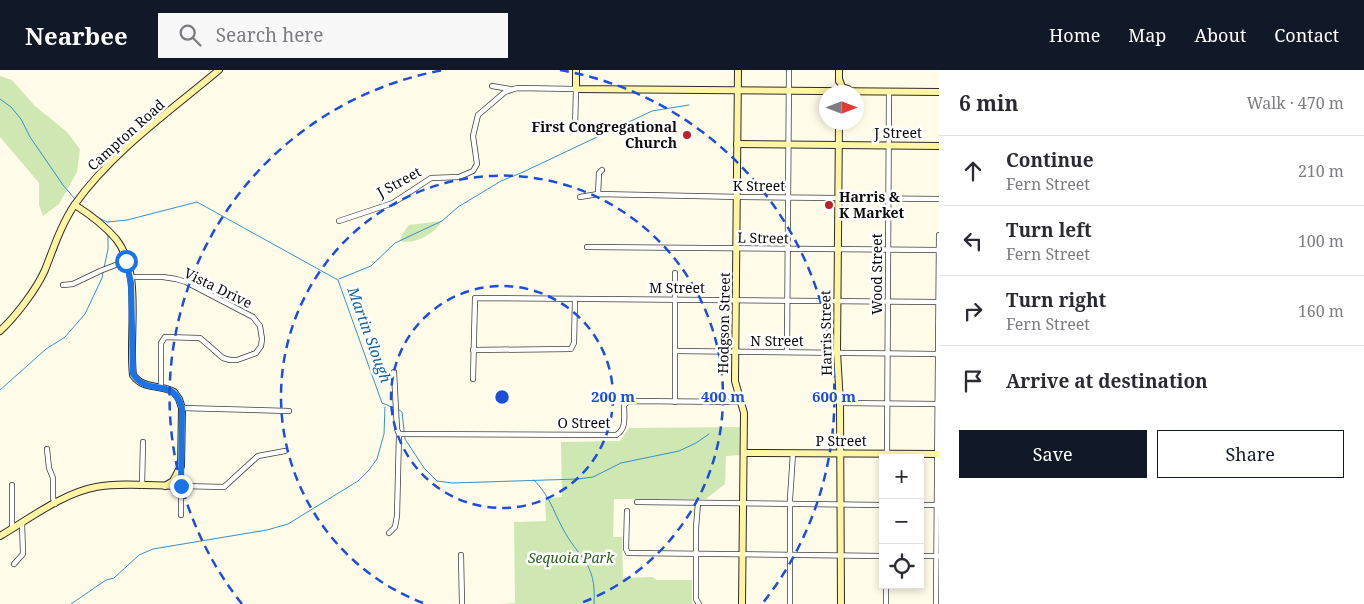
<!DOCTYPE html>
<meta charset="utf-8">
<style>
:root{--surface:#fff;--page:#f7f7f7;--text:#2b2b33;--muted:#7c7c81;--line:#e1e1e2;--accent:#111827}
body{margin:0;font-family:"Noto Serif",serif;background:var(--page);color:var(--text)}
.controls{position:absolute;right:15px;bottom:15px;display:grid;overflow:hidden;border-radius:0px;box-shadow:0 2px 8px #0003}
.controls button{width:45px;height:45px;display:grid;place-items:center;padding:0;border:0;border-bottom:1px solid var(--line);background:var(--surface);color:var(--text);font:25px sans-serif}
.compass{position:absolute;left:819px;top:15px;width:45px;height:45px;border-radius:50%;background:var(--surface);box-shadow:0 2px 8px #0003;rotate:90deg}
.stop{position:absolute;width:15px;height:15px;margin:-11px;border:4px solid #1a73e8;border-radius:50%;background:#fff}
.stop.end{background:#1a73e8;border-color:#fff;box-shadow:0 1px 5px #0008}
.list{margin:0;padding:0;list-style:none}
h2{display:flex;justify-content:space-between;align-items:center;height:65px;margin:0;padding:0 20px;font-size:21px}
h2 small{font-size:16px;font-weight:400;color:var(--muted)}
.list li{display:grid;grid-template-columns:32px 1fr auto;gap:15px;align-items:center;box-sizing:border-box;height:70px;padding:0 20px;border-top:1px solid var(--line)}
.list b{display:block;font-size:19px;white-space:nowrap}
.list p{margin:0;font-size:16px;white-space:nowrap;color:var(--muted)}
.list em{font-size:16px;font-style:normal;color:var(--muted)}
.actions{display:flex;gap:10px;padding:15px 20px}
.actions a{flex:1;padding:11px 0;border:1px solid var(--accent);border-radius:0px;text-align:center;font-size:18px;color:var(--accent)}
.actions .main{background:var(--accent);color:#fff}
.icon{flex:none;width:28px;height:28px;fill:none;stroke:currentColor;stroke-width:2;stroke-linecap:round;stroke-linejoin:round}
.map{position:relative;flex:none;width:939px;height:534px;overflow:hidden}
header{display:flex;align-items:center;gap:30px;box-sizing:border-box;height:70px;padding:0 25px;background:var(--accent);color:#fff}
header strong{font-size:24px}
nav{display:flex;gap:28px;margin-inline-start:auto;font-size:18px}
.search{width:350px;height:45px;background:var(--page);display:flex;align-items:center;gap:12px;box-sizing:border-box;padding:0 18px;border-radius:0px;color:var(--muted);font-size:19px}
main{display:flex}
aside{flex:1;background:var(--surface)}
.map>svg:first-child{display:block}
.green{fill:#cfe8b3}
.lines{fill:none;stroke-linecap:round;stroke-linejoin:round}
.stream{stroke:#3590cd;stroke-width:1}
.street-casing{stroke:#3e3e3e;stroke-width:6}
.secondary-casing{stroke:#2d2d2d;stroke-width:8}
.street{stroke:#fff;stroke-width:4.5}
.secondary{stroke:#fff5a4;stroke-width:6}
.route{stroke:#1a73e8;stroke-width:6}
.ring{fill:none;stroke:#1d4ed8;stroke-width:2.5;stroke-dasharray:9 6}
.poi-dot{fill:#ba232b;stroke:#fff;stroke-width:2}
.labels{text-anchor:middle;stroke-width:5;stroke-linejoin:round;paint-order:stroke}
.poi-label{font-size:14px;font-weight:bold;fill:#0b0b0b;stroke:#fff;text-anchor:end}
.street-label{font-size:14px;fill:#0b0b0b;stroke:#fff}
.park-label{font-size:14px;font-style:italic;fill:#2a621c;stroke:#fff}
.water-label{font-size:15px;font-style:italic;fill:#15619c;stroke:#fff}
.centre{fill:#1d4ed8;stroke:#fff;stroke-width:2.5}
.ring-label{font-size:15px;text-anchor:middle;font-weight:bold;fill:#1d4ed8;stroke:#fff;stroke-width:5;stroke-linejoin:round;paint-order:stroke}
</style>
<header>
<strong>Nearbee</strong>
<div class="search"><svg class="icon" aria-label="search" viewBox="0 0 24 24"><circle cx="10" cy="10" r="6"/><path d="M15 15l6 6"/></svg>Search here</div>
<nav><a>Home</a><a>Map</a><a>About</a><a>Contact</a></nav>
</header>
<main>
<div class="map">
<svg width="939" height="534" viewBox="0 0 939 534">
<rect width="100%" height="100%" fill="#fffbe9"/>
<g class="green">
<polygon points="0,6 12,10 35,36 67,62 80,79 77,102 59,134 43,146 39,135 39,113 0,67"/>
<path d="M442,151c-7,13 -28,24 -42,20l3,-8 6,-8z"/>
<polygon points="740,357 740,385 726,386 725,414 706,429 614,429 613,467 622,467 623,508 652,507 657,510 692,510 692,534 502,534 515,533 514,452 546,451 545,428 562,427 561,372 620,371 629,358"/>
</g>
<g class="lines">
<g class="stream">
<polyline points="0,29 11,37 21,49 30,67 63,115 75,129"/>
<polyline points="97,147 107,152 127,150 197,132 338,210 382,333 394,338"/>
<polyline points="104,198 108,179 108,165"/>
<polyline points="339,209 371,196 395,173 442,151 458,137 501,111 521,103 652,41 689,35"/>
<polyline points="0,320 46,279 65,267 85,244 102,208 103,202"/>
<polyline points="398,339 402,342 405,369 424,398 437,411 452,413 578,409 593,407 621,393 679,381 696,373 709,364"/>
<path d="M534,410c16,17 18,28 28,47 16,32 35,34 32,77"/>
<polyline points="71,534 106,510 114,508 139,485 153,479 267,460 288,454 358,411 369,400 377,389 384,364 385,337"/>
</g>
<defs>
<g id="street">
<polyline points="492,16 510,19"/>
<polyline points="598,124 599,103 602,100"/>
<polyline points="580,127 598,124 741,127 939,129"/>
<polyline points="339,151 393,133 431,108 459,107 473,101 477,94 473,66 478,45 505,22 517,18 576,19 575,58"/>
<polyline points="587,177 939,180"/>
<polyline points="130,207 163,207 176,209 186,212 253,247 260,256 262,269 261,276 256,283 237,290 230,290 223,288 200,268 165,267 161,273 161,318"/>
<polyline points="63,215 73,214 100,201 126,191"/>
<polyline points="473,280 571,279 574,273 575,229"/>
<polyline points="675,281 939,284"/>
<polyline points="787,282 789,0"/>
<polyline points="473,309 475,228 939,232"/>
<polyline points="675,332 675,203"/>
<polyline points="840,333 939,334"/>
<polyline points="182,338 289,341"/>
<path d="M399,364l217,1c11,-6 8,-19 8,-30l5,-4 112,1"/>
<polyline points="47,379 49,398 53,408 53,428 55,434"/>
<polyline points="887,388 889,21"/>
<polyline points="181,398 181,445"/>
<polyline points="12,415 12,459"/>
<polyline points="142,416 143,372"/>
<polyline points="181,416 224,417 258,386 285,381"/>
<polyline points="637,432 883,435"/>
<polyline points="698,433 696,458 696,529 699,534"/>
<polyline points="920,435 939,435"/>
<polyline points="627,441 626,479 628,483 883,486"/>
<polyline points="389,463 395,457 397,446 399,364 397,359 394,302"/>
<polyline points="461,485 462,534"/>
<polyline points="920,486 939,486"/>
<polyline points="14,494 23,484 22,453"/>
<polyline points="790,534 790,429 793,383"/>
<polyline points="886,534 886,515"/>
<polyline points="936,534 939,165"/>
</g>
<g id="secondary">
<polyline points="576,0 576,19 939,22"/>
<polyline points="738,0 735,311 744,343 742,534"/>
<polyline points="839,9 842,17 848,19"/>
<polyline points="839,11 839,0"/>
<polyline points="839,52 837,282 840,333 841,534"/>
<polyline points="737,74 939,76"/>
<path d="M75,135c14,9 30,21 41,34 27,34 12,95 17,136 10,15 27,9 41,17l5,7 3,9 -1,58 -8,15 -8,5"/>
<path d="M0,261c16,-15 36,-41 45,-61 9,-23 16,-45 30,-66 38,-53 94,-92 144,-134"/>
<polyline points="744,383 939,384"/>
<path d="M0,466c29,-17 63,-43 96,-49 25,-5 59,-1 85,-1"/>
</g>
</defs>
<use href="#street" class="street-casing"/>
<use href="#secondary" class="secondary-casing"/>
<use href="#street" class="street"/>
<use href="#secondary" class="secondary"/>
</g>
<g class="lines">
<path class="route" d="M126,191l5,22 2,91c15,24 40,1 49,34l-1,78"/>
</g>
<g class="ring">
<circle cx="502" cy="327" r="111"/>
<path d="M423 533A221 221 0 1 1 581 533"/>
<path d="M242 534A332 332 0 0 1 444 0M560 0A332 332 0 0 1 762 534"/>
</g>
<g class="poi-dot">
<circle cx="687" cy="65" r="5"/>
<circle cx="829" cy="135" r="5"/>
</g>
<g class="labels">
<g class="poi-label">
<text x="677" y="62">First Congregational<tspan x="677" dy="16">Church</tspan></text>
<text x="839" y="132" text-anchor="start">Harris &amp;<tspan x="839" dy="16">K Market</tspan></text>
</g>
<g class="street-label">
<text x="898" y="68">J Street</text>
<text transform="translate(126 65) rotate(-42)" y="5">Campton Road</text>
<text transform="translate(399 112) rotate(-29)" y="5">J Street</text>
<text x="759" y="121">K Street</text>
<text transform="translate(763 168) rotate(1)" y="5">L Street</text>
<text transform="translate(877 204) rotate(-90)" y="5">Wood Street</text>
<text transform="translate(218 218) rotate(26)" y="5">Vista Drive</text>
<text x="677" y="223">M Street</text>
<text transform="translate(724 253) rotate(-89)" y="5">Hodgson Street</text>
<text transform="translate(826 263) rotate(-91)" y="5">Harris Street</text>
<text x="777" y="276">N Street</text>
<text x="584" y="358">O Street</text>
<text x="841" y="376">P Street</text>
</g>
<g class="park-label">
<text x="571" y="493">Sequoia Park</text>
</g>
<g class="water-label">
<text transform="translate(369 265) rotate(70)" y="5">Martin Slough</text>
</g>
</g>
<circle cx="502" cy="327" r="8" class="centre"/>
<g class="ring-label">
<text x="613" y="332">200 m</text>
<text x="723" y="332">400 m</text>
<text x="834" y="332">600 m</text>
</g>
</svg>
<div class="controls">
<button>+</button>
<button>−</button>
<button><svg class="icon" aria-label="locate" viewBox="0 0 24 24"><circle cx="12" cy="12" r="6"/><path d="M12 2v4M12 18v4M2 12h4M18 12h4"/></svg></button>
</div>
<svg class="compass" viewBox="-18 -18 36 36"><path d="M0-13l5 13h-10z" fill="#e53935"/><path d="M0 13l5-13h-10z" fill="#7c7c81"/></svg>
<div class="stop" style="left:126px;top:191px"></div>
<div class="stop end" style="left:181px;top:416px"></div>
</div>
<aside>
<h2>6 min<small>Walk · 470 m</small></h2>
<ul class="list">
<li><svg class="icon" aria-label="ahead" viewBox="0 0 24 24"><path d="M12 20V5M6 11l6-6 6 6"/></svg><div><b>Continue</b><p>Fern Street</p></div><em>210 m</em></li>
<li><svg class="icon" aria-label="left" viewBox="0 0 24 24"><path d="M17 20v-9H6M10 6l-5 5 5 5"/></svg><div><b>Turn left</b><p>Fern Street</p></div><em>100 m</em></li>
<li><svg class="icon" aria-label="right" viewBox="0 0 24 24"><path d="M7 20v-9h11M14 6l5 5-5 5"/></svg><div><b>Turn right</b><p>Fern Street</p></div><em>160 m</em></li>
<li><svg class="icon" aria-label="arrive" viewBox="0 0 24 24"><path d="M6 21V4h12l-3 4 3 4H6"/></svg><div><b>Arrive at destination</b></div></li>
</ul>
<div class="actions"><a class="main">Save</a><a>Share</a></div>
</aside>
</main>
